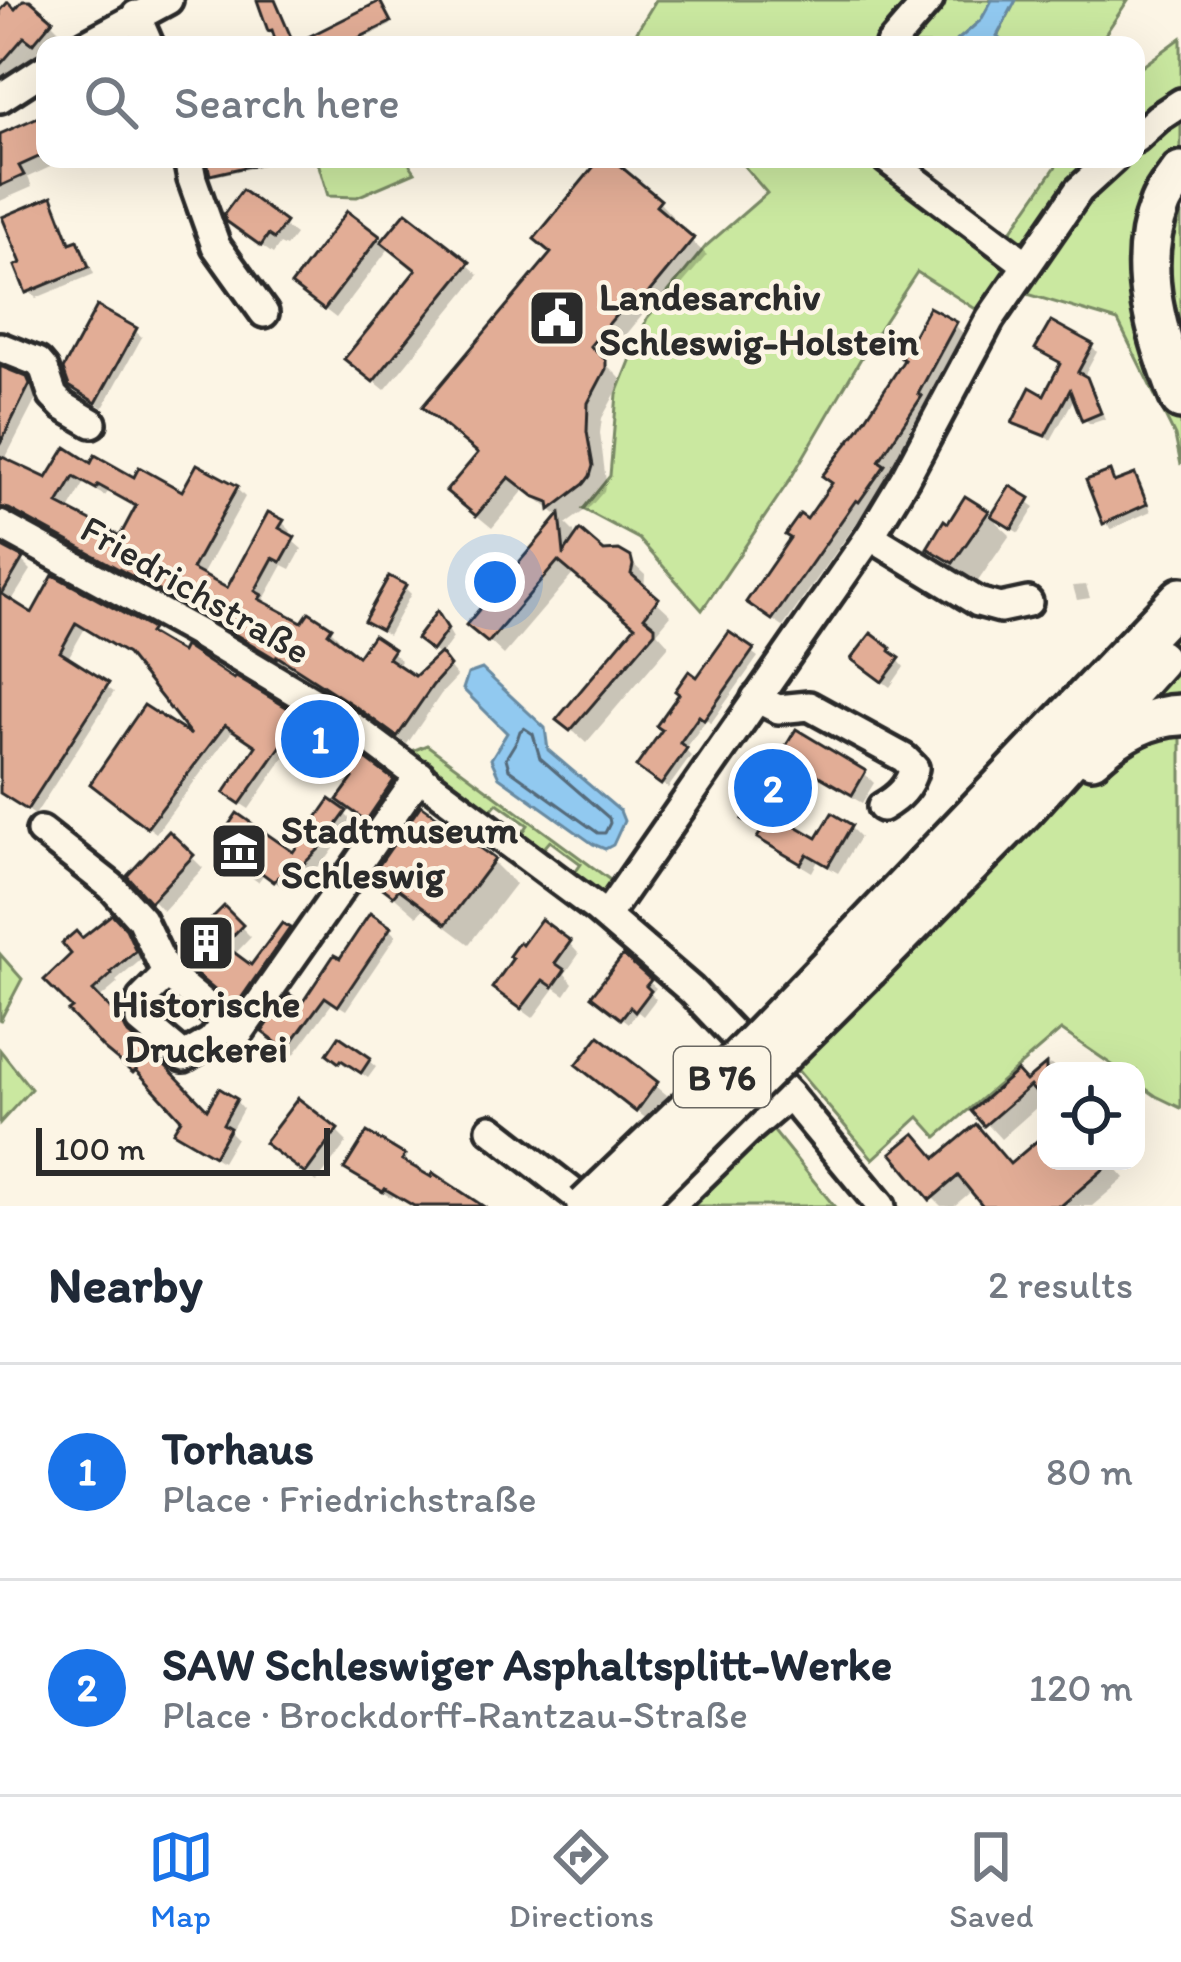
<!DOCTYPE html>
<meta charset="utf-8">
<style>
:root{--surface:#fff;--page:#f6f6f7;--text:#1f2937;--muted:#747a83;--line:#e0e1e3;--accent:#1a73e8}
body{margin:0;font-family:Itim,sans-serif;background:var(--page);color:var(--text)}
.controls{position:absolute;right:36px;bottom:36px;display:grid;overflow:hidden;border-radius:24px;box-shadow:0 12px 48px #0002}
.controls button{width:108px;height:108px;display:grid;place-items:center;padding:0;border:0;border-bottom:3px solid var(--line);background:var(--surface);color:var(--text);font:60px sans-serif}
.scale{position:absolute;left:36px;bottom:30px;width:294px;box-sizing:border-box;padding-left:12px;border:6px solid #2b2b2b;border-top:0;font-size:33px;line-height:42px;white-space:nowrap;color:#2b2b2b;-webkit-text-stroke:9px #fcf5e5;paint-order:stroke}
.you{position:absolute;left:495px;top:582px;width:42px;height:42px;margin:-30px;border:9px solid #fff;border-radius:50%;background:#1a73e8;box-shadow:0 0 0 18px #1a73e833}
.badge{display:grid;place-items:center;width:78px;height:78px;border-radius:50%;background:var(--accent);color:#fff;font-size:39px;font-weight:700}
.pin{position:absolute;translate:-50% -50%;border:6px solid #fff;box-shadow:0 3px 12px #0006}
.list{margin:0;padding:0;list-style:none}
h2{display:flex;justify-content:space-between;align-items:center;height:156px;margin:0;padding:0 48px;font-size:51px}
h2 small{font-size:39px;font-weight:400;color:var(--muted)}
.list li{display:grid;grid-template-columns:78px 1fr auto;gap:36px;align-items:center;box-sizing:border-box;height:216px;padding:0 48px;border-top:3px solid var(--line)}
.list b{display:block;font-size:45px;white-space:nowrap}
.list p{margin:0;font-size:39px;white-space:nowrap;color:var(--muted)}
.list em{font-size:39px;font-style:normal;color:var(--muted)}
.icon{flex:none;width:66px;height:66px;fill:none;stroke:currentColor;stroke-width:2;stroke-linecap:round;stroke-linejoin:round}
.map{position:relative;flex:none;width:1181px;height:1206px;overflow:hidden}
.search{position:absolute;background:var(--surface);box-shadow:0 12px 48px #0002;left:36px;right:36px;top:36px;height:132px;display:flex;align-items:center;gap:30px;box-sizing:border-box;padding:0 42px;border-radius:24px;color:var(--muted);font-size:45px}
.sheet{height:588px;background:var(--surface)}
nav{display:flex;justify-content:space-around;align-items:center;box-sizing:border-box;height:168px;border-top:3px solid var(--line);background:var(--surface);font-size:33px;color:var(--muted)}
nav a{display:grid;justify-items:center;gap:6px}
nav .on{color:var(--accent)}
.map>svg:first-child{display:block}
.green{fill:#cae8a0;stroke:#7a8a66;stroke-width:3}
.water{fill:#91c9f0;stroke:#688aa1;stroke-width:3}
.shadow{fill:#0003;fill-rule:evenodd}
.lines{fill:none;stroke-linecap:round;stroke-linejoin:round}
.shore{stroke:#546a7a;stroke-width:3}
.building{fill:#e2ad96;stroke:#2b2b2b;stroke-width:3;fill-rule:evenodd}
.minor-casing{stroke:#2b2b2b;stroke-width:36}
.highway-casing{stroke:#2b2b2b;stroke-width:48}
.minor{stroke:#fcf5e5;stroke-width:27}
.highway{stroke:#fcf5e5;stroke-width:39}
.highway-bridge-casing{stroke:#2b2b2b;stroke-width:48;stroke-linecap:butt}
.highway-bridge{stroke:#fcf5e5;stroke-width:39}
.labels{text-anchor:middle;stroke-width:9;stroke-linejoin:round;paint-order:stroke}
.shield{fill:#fcf5e5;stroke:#6a6863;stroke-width:3}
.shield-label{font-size:36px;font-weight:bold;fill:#2b2b2b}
.poi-label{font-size:39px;font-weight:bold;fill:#2b2b2b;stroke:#fcf5e5;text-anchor:start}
.street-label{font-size:39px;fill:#2b2b2b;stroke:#fcf5e5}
</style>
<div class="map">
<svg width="1181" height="1206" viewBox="0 0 1181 1206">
<rect width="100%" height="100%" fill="#fcf5e5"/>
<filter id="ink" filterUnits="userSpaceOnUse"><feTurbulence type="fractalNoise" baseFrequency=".00833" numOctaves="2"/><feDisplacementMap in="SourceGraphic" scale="24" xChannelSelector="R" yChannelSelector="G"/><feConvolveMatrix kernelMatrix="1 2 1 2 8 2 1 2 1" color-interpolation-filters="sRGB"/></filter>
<g filter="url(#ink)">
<g class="green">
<polygon points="656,0 992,0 981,20 952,45 641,45 637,31"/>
<polygon points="1016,0 1128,0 1098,45 1005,45 997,37"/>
<polygon points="1181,38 1181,465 1175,436 1118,321 1011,289 993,320 917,272 867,348 791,478 702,610 639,539 583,509 610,476 617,394 647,318 706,246 767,193 738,159 906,159 1005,240 1061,159 1136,159 1136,71"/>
<polygon points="317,159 406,159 415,172 357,197 328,196"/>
<polygon points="1181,610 1181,1108 1156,1096 1136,1082 1136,1071 1121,1071 1061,1030 937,1137 919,1117 873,1159 794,1066 1086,770"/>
<polygon points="427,745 621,888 607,904 572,877 581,864 550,841 540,853 519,838 528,825 497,803 487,815 405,754"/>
<polygon points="0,954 22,979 0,1021"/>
<polygon points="0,1050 31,1089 0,1123"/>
<polygon points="772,1129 834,1206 692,1206"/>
</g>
<g class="water">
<polygon points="992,0 1016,0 997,36 1005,45 952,45 981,20"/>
<polygon points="482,669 545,728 548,750 620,811 624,821 613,845 605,849 593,844 499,777 491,759 507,733 463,689 468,674"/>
</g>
<g class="shadow">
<polygon points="382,7 391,25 350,45 327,45"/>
<polygon points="0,16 51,22 73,44 45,45 45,60 19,90 0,74"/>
<polygon points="45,117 45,159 68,159 28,177 32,187 0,201 0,131 6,135"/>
<polygon points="209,159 291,159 215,176"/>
<polygon points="604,159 659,202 673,217 669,221 707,255 657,314 649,307 604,362 620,378 620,385 602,418 600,433 606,482 604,491 591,506 566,524 574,532 575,543 603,554 629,560 645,575 644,590 671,615 657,632 668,644 668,647 586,743 560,719 638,628 574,573 504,655 471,624 561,518 525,489 492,528 464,505 554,254"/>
<polygon points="242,194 295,235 286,247 280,244 273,254 241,231"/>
<polygon points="51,200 58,207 73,245 77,243 84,250 94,274 36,298 29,291 25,265"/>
<polygon points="378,238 384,244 468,265 479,275 385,390 359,369 419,271 390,247 336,318 306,295"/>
<polygon points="955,325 965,335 927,406 930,409 888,472 893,477 870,510 867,508 783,627 760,611 807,523"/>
<polygon points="135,331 142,337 103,408 71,385"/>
<polygon points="1092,346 1097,352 1083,378 1092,386 1105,419 1090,424 1085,419 1076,395 1051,440 1021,427 1015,422 1045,399 1064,364"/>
<path d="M0,375l26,5 12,15 -34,66 44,21 44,-15 91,28 53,-7 9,9 -44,80 27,15 54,-70 9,9 -3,6 14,12 -11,20 -8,-4 -20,36 5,5 35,20 27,3 9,9 -3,5 23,17 33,-8 9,9 -4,6 18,13 33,-14 9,11 -16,17 -34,50 -39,-29 -81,-52 -1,3 -265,-149 -12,-2 -9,5zM84,484l21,12 3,-4 30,17 -17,31 -53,-28z"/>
<polygon points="1109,475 1116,484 1135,477 1141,484 1151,511 1111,529 1105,523"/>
<polygon points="1011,490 1035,507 1019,533 997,520 996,522 1010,535 976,584 953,569 931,547 949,527 966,500 993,519"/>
<polygon points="0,549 22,561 31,570 9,605 0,598"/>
<polygon points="55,579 150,631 156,640 333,738 400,790 374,826 348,807 356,779 307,745 298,757 289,751 249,809 235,800 258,747 233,730 156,833 101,791 201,745 134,659 85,628 67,660 114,692 35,815 0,792 0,629 32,620"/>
<polygon points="1086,585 1090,598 1077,600 1073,586"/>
<polygon points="404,587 411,594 388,635 368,621"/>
<polygon points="443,621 453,638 440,656 427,646"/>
<polygon points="730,636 758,657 711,723 706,720 685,750 691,756 668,788 646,773 698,681"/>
<polygon points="890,650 904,667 890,687 862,666"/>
<polygon points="797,733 864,773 874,783 862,803 811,773 782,821 818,842 850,827 860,837 838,873 818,861 812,872 771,847 761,838 764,833 746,818"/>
<polygon points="345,814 353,822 328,857 296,889 288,883 284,888 264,874 258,882 247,874 242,859 230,850 293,856"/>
<polygon points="169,835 203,868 163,911 131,876"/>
<polygon points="493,862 515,884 469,944 423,909 417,916 373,878"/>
<polygon points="329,865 339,874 332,884 322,875"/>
<polygon points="224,910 251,937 233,956 251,969 283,927 298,941 247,1014 196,972"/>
<polygon points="112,918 133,940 142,959 116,981 118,983 98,1000 129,1032 134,1043 207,1113 236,1101 243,1109 230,1132 236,1138 222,1162 185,1139 177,1132 185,1118 145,1075 142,1078 115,1056 72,1011 82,942"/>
<polygon points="389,929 396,936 346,1010 333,1002 294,1055 272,1039 341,963"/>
<polygon points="569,943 579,954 565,974 573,983 565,995 555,988 533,1018 506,998"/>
<polygon points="624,960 656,988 651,994 656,999 643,1016 638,1012 629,1023 602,1002"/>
<polygon points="599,1040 667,1095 648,1120 590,1075"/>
<polygon points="331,1053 369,1061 376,1067 368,1078 349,1064 347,1067"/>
<polygon points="1050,1064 1058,1071 1046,1071 1046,1099 1001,1139 975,1111 1027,1085"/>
<polygon points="336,1131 347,1142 317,1182 279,1153"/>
<polygon points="1046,1137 1046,1161 1110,1161 1125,1178 1092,1206 987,1206 973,1190 954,1206 941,1206 933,1198 937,1161 995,1181"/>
<polygon points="403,1157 411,1165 410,1168 476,1206 413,1206 394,1195 392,1198 356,1177 348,1169"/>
</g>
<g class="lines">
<polygon class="shore" points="524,728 533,734 540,758 609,818 610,823 605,833 598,833 509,769 506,758 517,740 520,731"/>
</g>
<g class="building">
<polygon points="23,0 30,0 53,20 33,44 24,37 0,65 0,11 8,2 15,9"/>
<polygon points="257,0 275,0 294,44 380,1 391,22 344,45 277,45 272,30 268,31"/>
<polygon points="45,114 45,154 19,166 24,175 0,186 0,134"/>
<polygon points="213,159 253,159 254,165 210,175 207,161"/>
<polygon points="600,159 612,159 661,200 656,206 694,238 641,302 633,295 590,346 606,360 606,369 588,403 587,432 593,466 590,476 584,484 550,510 549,502 533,496 509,477 476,516 446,491 478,453 422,407 551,253 534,239"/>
<polygon points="242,190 286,222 274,239 268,235 261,246 226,221 224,214"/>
<polygon points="52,196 70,243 78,240 89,267 26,293 15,266 21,263 2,217"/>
<polygon points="347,211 380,236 324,310 291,285"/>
<polygon points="406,212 470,262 373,382 344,359 416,270 381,242"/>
<polygon points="97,306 137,328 96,403 69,386 63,369"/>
<polygon points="929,307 957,322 918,394 922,396 879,461 885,465 859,502 856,500 772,620 746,602 790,538 785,535 800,514 807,519 832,483 822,476 858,430 904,360 901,358"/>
<polygon points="1051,321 1093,344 1078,372 1087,377 1101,413 1082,421 1070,390 1045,436 1012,423 1030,387 1044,395 1060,364 1059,362 1061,363 1035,349"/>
<polygon points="0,366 27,377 30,384 0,444"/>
<path d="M66,447l25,16 4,-8 39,22 5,-10 43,24 15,-27 41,22 -46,83 35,19 41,-76 16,8 -5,8 16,9 -14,25 -8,-4 -18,33 7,4 -3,4 43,23 7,-10 23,15 -4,6 30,23 15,-21 21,14 -6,9 27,18 25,-23 10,13 -17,19 -36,52 -41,-30 -79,-51 -1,3 -68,-41 -199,-109 -9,-2v-51l47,22zM74,477l22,12 2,-4 38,21 -16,30 -62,-32z"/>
<polygon points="1110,471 1114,482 1135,474 1147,504 1103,524 1086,480"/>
<polygon points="1010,486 1030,498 1012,529 991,516"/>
<polygon points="965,496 989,511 953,563 927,548 944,520 948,523"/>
<polygon points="560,514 564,553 580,530 604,551 619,550 631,557 633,565 631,574 659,598 644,617 655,626 655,632 570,731 556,720 635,626 558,561 488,643 466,625"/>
<polygon points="0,546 23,558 2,594 32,613 53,575 152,629 149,633 181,652 184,646 234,679 236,677 335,736 394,780 366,821 337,800 353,778 299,740 290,752 281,746 240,804 224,793 256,746 225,725 147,828 90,784 144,705 191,735 127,654 76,623 60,652 109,683 27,810 0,793"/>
<polygon points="389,576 406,585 381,630 364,621"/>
<polygon points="437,611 448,629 432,651 416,639"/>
<polygon points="729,632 754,649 704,720 699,716 680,743 687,748 661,785 636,767 662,730 656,726 679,694 675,691 689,671 697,677"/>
<polygon points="871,633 891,648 890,651 900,658 882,682 851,659"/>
<polygon points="796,729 866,771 852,795 800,765 772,812 817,838 832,813 852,825 828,866 807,854 801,864 757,838 762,830 742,819"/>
<polygon points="330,799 347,811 320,848 285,882 278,877 274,882 254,867 248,875 234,865 240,857 217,842 237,813 293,852"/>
<polygon points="421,805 495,859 446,924 399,889 393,896 370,878"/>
<polygon points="169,831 194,855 150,902 127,876"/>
<polygon points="224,906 243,925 224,945 251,965 282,923 290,928 235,1007 182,963 177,953"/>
<polygon points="370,913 391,927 338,1006 325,997 286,1050 262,1032 289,994 302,1003 334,955 340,958"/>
<polygon points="112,914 126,929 136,951 111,972 112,974 93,991 122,1021 128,1034 166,1066 207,1109 219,1088 237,1099 223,1124 230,1128 214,1156 173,1132 181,1119 136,1070 133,1073 104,1049 68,1011 72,1008 44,980 71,954 62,943 76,931 82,938"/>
<polygon points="541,919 571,941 555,963 565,970 553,987 543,980 521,1009 492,988 513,958 509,956 519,942 522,945"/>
<polygon points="623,955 651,980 646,986 651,991 635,1012 630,1007 621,1019 591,996"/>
<polygon points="339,1036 371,1058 361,1073 341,1060 339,1063 327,1054"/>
<polygon points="599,1036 658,1082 636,1112 576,1065"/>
<polygon points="1046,1064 1046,1104 1030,1086 984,1126 971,1111 1017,1071 1026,1081"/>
<polygon points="298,1098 338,1129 305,1174 264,1143"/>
<polygon points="976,1124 1010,1164 1046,1133 1046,1161 1113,1161 1061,1206 983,1206 958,1176 930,1200 891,1153 915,1133 936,1158"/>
<polygon points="367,1132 405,1155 402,1160 431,1177 433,1173 483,1206 414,1206 385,1189 383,1192 344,1169"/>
</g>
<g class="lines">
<defs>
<g id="minor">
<polyline points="136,15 149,45"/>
<polyline points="85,45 168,0"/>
<polyline points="890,45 929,0"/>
<polyline points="0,98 45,69"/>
<polyline points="1136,138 1158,118 1181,103"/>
<polyline points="188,159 192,179 216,246 264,313"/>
<polyline points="887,159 1026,264"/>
<polyline points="0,347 38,362 44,369 53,396 63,406 92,423"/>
<polyline points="0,525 199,634 345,721 597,909 691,990 732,1033 789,1095 881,1206"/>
<polyline points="870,536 978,602 1000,608 1028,602"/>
<path d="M756,698l22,11 31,-3 95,52 10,10c-5,19 -15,29 -32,39"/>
<polyline points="41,831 111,886 141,919 167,974 239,1033 420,775"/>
<polyline points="606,916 870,536 905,478 990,319 1079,190 1113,159"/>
<polyline points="167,974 142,999 140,1020 184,1057 211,1041 226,1023"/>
<polyline points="491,1129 590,1206"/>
<polyline points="670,1206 748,1130 789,1095"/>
</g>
<g id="highway">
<path d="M1181,172c-7,10 -17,21 -21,32 -26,65 -2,133 21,195"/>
<path d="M1092,757c24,-22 55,-41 89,-42"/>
<polyline points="852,943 1181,598"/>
<polyline points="868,968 1024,809 1158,660"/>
</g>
</defs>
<use href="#minor" class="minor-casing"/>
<use href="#highway" class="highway-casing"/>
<use href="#minor" class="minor"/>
<use href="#highway" class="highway"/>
<defs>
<g id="highway-bridge">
<polyline points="587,1206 731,1068 852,943"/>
<polyline points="628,1206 868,968"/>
</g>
</defs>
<use href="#highway-bridge" class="highway-bridge-casing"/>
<use href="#highway-bridge" class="highway-bridge"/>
</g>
</g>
<defs>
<symbol id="civic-square" viewBox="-11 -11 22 22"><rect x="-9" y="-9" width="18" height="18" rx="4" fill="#2b2b2b" stroke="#fcf5e5"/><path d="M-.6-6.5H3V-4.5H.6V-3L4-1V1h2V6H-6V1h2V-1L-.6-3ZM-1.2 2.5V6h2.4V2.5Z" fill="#fff"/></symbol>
<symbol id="museum-square" viewBox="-11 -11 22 22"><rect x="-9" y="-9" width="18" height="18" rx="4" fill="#2b2b2b" stroke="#fcf5e5"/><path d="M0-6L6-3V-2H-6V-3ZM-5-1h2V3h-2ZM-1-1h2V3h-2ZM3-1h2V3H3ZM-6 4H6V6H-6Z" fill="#fff"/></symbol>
<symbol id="building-square" viewBox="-11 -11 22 22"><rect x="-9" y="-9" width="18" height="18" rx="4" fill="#2b2b2b" stroke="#fcf5e5"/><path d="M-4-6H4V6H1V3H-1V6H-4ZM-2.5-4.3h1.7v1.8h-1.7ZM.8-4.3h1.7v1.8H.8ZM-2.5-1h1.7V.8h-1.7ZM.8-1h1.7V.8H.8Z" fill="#fff"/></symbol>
</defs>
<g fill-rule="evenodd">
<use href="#civic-square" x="524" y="285" width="66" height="66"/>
<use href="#museum-square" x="206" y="818" width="66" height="66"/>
<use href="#building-square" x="173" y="910" width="66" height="66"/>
</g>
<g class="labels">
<rect class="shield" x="674" y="1047" width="96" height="60" rx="9"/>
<g class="shield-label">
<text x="722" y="1090">B 76</text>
</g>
<g class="poi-label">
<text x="599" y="310">Landesarchiv<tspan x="599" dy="45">Schleswig-Holstein</tspan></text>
<text x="281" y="843">Stadtmuseum<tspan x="281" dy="45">Schleswig</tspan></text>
<text x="206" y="1017" text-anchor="middle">Historische<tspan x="206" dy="45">Druckerei</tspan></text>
</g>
<g class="street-label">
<text transform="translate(196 589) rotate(30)" y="14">Friedrichstraße</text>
</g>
</g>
</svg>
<div class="controls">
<button><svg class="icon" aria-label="locate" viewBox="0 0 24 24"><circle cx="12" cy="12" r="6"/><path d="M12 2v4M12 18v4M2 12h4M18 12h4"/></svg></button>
</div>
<div class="scale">100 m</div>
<div class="you"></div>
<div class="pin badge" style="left:320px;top:739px">1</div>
<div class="pin badge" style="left:773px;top:788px">2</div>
<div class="search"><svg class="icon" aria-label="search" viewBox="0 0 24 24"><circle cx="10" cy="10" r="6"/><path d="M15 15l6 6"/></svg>Search here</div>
</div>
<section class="sheet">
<h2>Nearby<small>2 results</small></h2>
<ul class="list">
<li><span class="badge">1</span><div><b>Torhaus</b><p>Place · Friedrichstraße</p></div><em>80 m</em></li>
<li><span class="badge">2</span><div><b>SAW Schleswiger Asphaltsplitt-Werke</b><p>Place · Brockdorff-Rantzau-Straße</p></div><em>120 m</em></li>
</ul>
</section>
<nav>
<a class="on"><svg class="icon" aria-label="map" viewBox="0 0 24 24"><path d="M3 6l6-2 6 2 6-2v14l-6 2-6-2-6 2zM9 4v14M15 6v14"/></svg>Map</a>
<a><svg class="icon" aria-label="directions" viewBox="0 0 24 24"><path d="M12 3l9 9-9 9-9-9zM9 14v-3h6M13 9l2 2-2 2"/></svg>Directions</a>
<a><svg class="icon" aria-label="saved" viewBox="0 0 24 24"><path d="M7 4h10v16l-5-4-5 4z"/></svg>Saved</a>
</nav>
